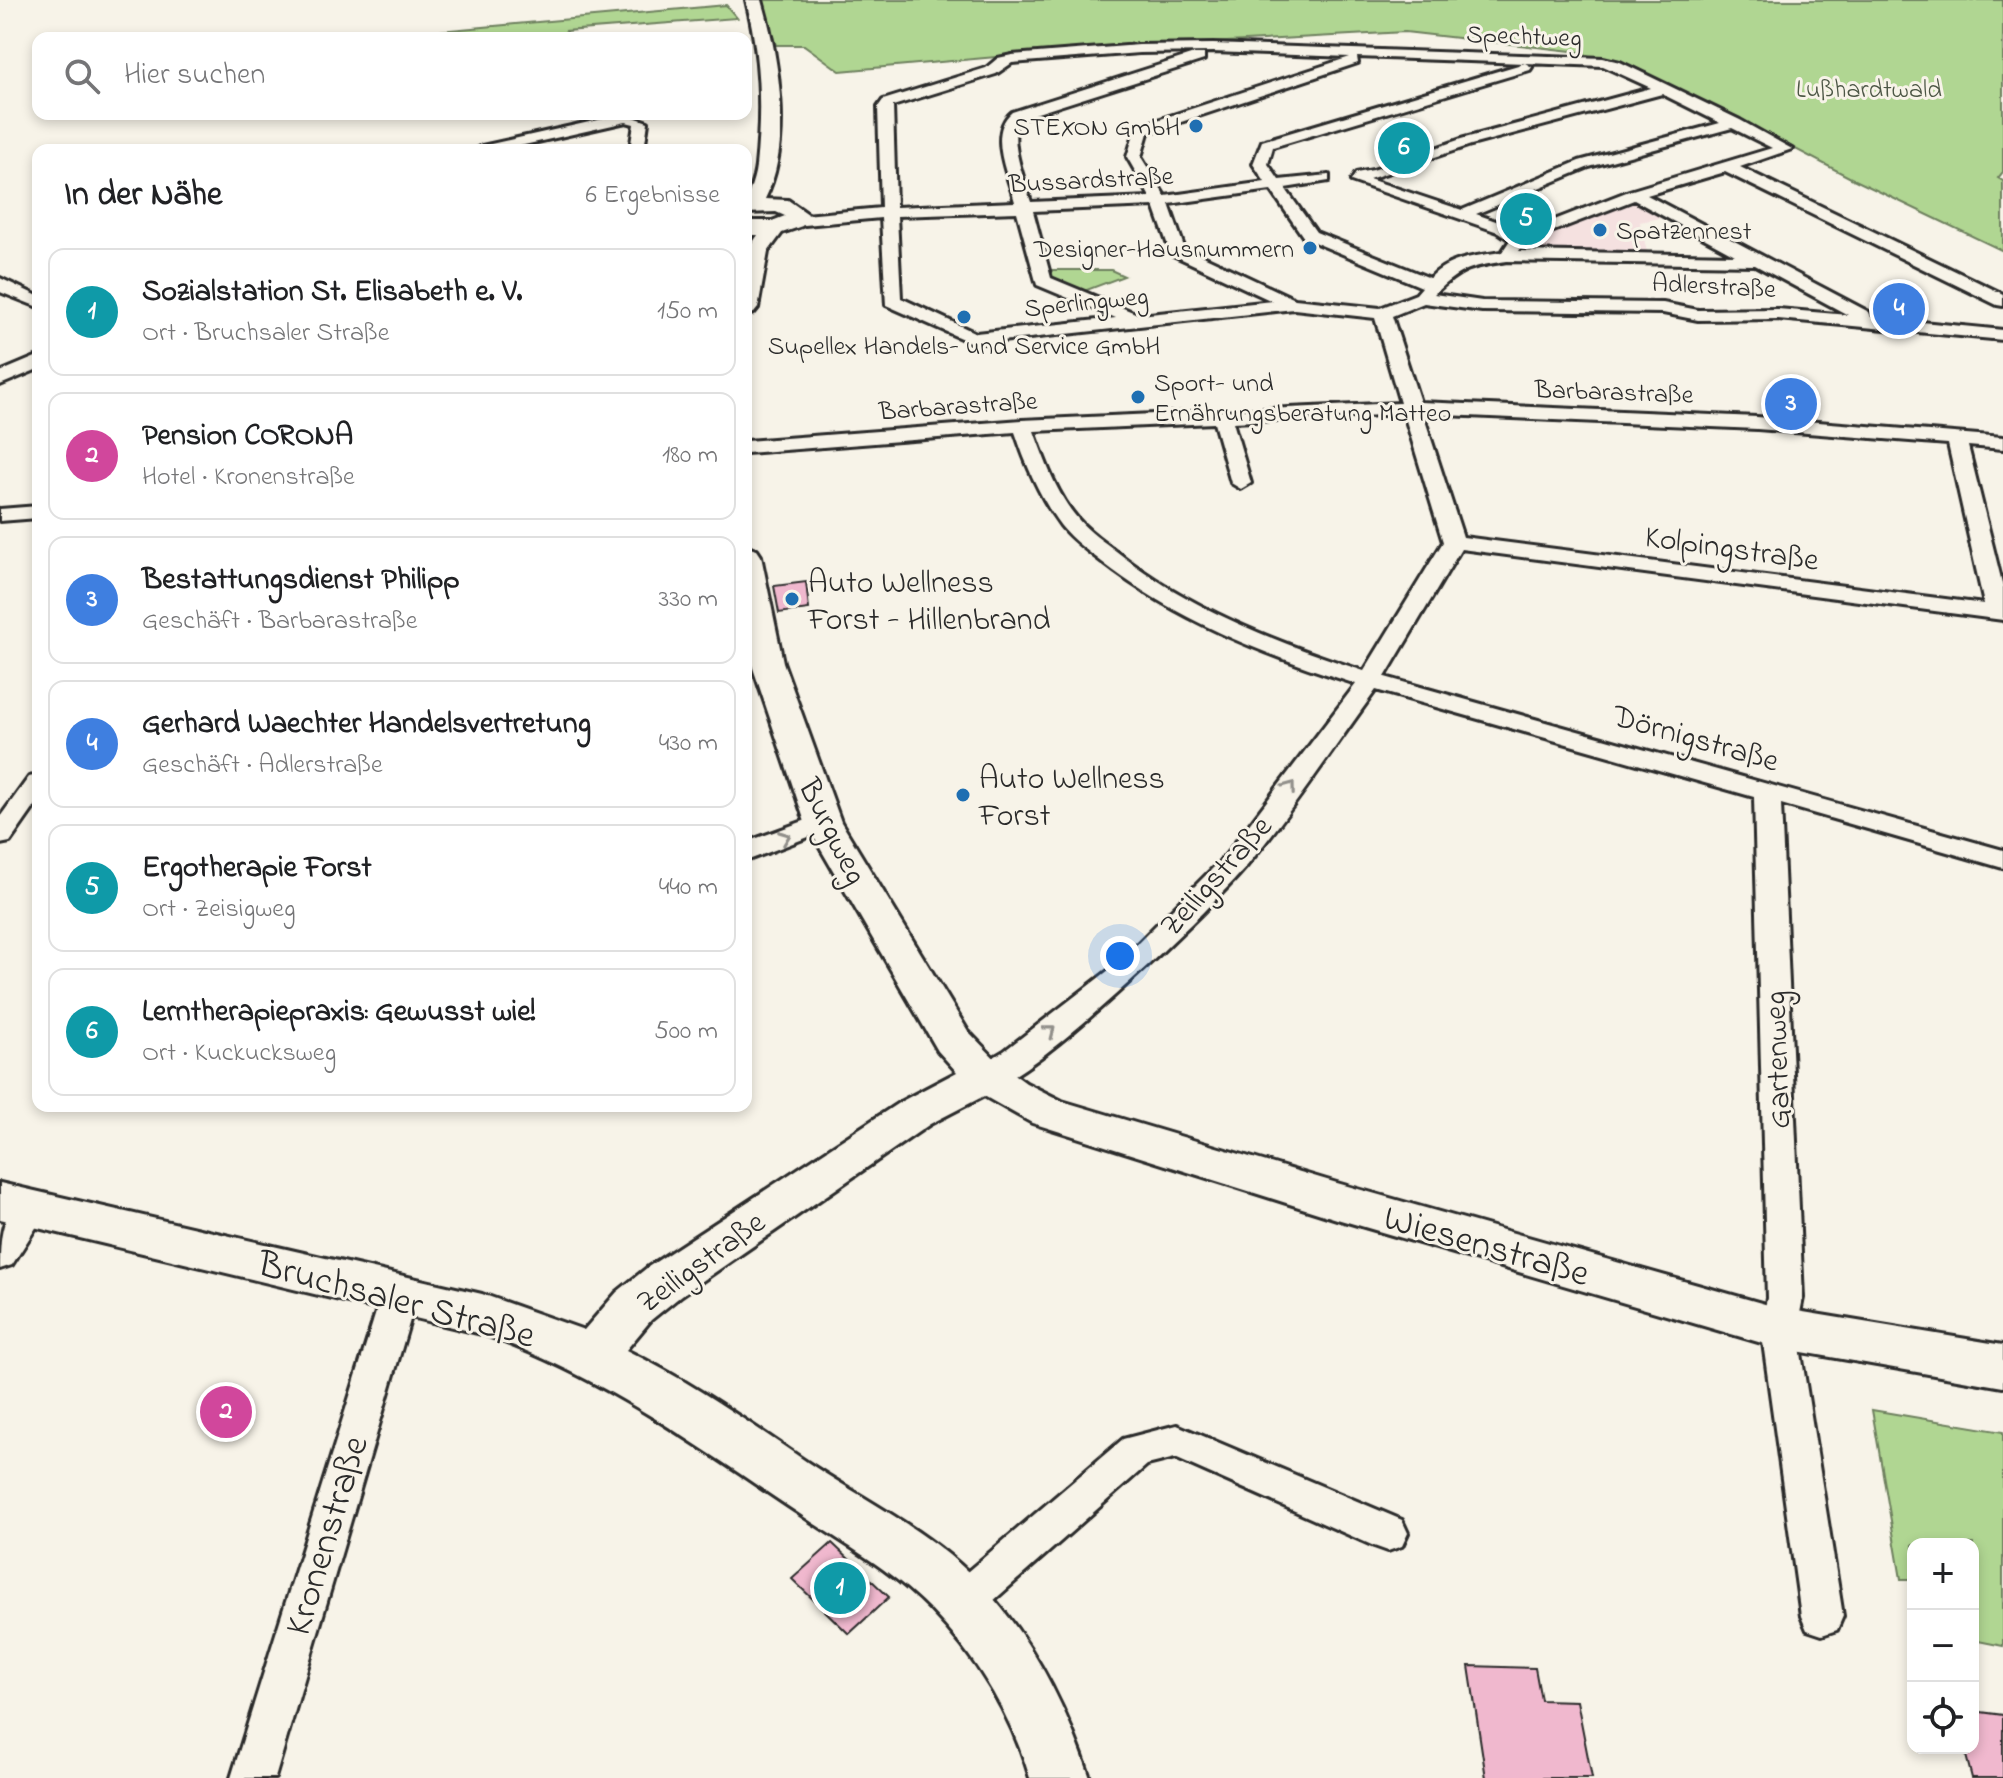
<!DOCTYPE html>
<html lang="de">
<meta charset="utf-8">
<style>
:root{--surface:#fff;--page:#f2f2f2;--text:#202124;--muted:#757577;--line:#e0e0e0;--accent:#0b8043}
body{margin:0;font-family:"Indie Flower",sans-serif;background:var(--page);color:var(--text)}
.controls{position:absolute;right:24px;bottom:24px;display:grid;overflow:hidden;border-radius:16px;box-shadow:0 4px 12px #0003}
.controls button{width:72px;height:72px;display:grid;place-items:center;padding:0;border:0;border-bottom:2px solid var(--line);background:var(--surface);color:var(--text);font:40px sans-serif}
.you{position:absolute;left:1120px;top:956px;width:28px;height:28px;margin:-20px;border:6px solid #fff;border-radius:50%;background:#1a73e8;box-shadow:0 0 0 12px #1a73e833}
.badge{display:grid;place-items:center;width:52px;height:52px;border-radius:50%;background:var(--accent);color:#fff;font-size:26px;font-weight:700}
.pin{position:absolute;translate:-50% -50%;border:4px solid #fff;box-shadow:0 2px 8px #0006}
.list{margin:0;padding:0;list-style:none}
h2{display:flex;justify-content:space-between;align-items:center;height:104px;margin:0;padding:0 32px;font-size:34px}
h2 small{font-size:26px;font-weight:400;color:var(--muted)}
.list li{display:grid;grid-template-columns:52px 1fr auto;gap:24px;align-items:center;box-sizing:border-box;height:128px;margin:0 16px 16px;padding:0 16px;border:2px solid var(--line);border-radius:16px}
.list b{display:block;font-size:30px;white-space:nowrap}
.list p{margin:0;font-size:26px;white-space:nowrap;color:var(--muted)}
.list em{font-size:26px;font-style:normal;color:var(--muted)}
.icon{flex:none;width:44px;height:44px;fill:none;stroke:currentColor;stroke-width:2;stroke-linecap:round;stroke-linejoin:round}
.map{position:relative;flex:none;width:2003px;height:1778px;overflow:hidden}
.search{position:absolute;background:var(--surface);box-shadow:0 4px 12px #0003;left:32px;top:32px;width:720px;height:88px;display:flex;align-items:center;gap:20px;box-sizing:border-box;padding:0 28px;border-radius:16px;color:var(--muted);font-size:30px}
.panel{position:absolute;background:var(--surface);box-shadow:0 4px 12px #0003;left:32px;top:144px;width:720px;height:968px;border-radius:16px}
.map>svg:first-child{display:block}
.built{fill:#f5e1e0}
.green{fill:#b0d692;stroke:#6e805e;stroke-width:2}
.building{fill:#f0b8ce;stroke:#2b2b2b;stroke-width:2}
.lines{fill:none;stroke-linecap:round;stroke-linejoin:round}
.street-casing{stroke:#2b2b2b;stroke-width:6}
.secondary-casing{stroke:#2b2b2b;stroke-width:6}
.street{fill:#f7f3e8;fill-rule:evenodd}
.secondary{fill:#f7f3e8;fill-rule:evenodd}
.oneway{stroke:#918f8a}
.poi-dot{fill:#1f6fb2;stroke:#f7f3e8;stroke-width:3}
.labels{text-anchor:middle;stroke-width:6;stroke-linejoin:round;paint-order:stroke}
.far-street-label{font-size:26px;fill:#2b2b2b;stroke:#f7f3e8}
.far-park-label{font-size:26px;fill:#4c5645;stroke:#f7f3e8}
.far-poi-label{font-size:26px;fill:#2b2b2b;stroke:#f7f3e8;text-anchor:end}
.street-label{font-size:32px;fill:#2b2b2b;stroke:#f7f3e8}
.poi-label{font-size:32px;fill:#2b2b2b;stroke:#f7f3e8;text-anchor:start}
.near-street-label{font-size:38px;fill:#2b2b2b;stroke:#f7f3e8}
</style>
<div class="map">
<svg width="2003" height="1778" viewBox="0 0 2003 1778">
<rect width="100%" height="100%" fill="#f7f3e8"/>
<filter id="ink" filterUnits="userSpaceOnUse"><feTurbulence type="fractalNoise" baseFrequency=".0125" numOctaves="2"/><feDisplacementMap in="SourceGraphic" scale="16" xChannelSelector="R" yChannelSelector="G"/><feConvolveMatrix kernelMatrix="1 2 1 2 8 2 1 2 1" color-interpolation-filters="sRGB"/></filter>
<g filter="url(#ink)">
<polygon class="built" points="1631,203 1648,206 1671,216 1640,222 1648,256 1535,254 1521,247 1523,243"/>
<g class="green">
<polygon points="760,0 2003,0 2003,172 1998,178 2003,181 2003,251 1851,178 1742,121 1580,52 1405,32 1063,51 840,71 804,45 776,45"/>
<polygon points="726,5 737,18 566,31 570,38 362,38"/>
<polygon points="1048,270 1111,270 1124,276 1079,293 1048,280"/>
<polygon points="1872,1410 2003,1432 2003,1646 1973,1640 1973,1544 1913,1544 1913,1579 1901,1579"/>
</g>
<g class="building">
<polygon points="806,582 809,609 779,613 774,586"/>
<polygon points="832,1543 889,1597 849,1634 792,1579"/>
<polygon points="1469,1666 1535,1668 1541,1700 1577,1701 1592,1778 1486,1778"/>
<polygon points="1973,1711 2003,1715 2003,1778 1972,1778 1964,1748 1973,1748"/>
</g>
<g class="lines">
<defs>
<g id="street">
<path d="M1213,44l390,14 17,4 120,58 52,29 -52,18 263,127v12l-6,-1 -272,-133 -78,23 222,117 2,5 132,13v10l-225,-21 -80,1 -35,-7 -181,-2 -58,-8 -32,13 28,86 337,15 246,20v12l-35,-3 35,141v33l-542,-71 -76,128 618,173v18l-222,-64 22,494 -6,30 46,288 -6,14 -15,5 -15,-5 -6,-14 -40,-288 6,-30 -13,-501 -378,-107c-43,59 -84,121 -130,177 -32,38 -218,219 -259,220 -2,0 -11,-3 -12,-3l-5,-8 5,-8 29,-17 114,-88 107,-107 131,-172c-90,-29 -179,-63 -254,-122 -14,-11 -30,-22 -41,-36 -21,-28 -35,-61 -46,-94l-269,21v-12l276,-21 378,-17 -25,-85 -81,-9 -320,35 -88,-39 -5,-87 -87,8 -8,-5 8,-5 87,-8 -3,-101 5,-7 103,-32 12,-10 14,-3 127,-10zM1213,52l137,5 -214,70 -9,30 23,40 -119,5c-6,-21 -26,-69 -9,-84l182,-58v-6h-10l-182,58c-25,21 -4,63 3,90l-119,5 -3,-101 103,-32 16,-11 127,-10zM1357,57l168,6 -263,78 -9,23 12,18 -100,14 -24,-39 7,-24 210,-70zM1525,63l78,3 48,22 -190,51 -88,31 -17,3 -5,8 147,51 12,8 -8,12c-26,4 -54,6 -72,26l-114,-46 -31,-44 44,-7v-6l-50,5 -11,-16 5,-17 257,-77 2,-3zM1662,94l58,29 -141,38 -117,49 -93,-31 102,-34zM1732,128l40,20 -143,43 -108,42 -11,-7 -34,-12 113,-47zM1271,190l33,48 118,49 -6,7 -36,14 -85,-9 -111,-52 -15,-43zM1634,200l101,55 -216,-4 6,-9zM1154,206l17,48 101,47 -132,14 -89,-37 -18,-67zM1017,212l20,73 79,33 -140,15 -75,-35 -4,-82zM1507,261l248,4 93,50 -70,-6 -80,1 -35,-7 -181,-2 -48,-7c27,-26 35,-27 73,-33zM1404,414l39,128 -79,129c-88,-29 -175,-62 -248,-120 -13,-10 -27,-19 -38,-32 -21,-24 -33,-58 -44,-88l180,-8 17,60 10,6 10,-6 -18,-61zM1423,414l334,15 191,15 36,160 -521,-67z"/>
<polygon points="625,114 648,122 644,150 630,150 634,124 626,122 502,150 475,150 482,146"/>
<polygon points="0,278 38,296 38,307 0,292"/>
<polygon points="38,356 38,369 0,385 0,372"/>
<polygon points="38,506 38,518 0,521 0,509"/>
<polygon points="38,775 38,802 10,842 0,844 0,817 29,777"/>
<polygon points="823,814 832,816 836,822 832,828 746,861 746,842"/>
<path d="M31,1196l12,4 5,9 -36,56 -12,4c0,-29 0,-62 31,-73z"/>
<polygon points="400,1279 412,1283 418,1293 275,1778 231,1778 382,1293 388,1283"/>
<polygon points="1177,1425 1402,1520 1408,1533 1402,1546 1388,1551 1374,1546 1175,1458 1147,1465 975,1617 961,1622 947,1617 941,1603 947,1589 1123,1439"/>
</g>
<g id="secondary">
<path d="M746,0h16c17,58 31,144 3,199l23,1 20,14 -6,12 -20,7 -14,19 -10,56 -4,5 -8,2v-63l12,-17h-12v-14h26l13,-5 -9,-4 -30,1c0,-19 8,-29 10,-47 6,-58 4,-110 -10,-166z"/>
<path d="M746,547l11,3 4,6 22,106 58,160 127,209 33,34 25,18 36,18 275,82 442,125 224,37v42l-224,-39 -442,-129 -305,-96 -48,-27 -54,28 -248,171 -31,25 -25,30c64,31 122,72 181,112 47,31 98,57 142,93 70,57 113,139 141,223h-60c-19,-64 -54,-122 -101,-170 -38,-39 -87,-65 -132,-96 -102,-68 -198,-138 -315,-178l-482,-115v-36l482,111 102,36 33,-38 31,-25 252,-165 57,-30 -19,-21 -133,-229 -54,-160 -5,-26z"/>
</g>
</defs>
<use href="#street" class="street-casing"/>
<use href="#secondary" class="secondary-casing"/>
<use href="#street" class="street"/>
<use href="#secondary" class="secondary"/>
</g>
<defs><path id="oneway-chevron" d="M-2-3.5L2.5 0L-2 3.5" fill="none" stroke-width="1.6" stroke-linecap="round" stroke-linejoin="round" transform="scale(2)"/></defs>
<g class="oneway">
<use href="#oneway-chevron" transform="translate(1290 787) rotate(-53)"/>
<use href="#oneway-chevron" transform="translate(785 837) rotate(-21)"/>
<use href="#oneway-chevron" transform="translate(1050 1031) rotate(-38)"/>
</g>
</g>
<g class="poi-dot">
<circle cx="1196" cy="126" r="8"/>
<circle cx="1600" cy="230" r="8"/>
<circle cx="1310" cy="248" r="8"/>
<circle cx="964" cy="317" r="8"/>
<circle cx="1138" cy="397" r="8"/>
<circle cx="792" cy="599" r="8"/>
<circle cx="963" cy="795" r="8"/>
</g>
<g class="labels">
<g class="far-street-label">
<text transform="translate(1524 35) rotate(2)" y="9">Spechtweg</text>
<text transform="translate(1091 179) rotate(-3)" y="9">Bussardstraße</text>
<text transform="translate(1714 285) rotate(3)" y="9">Adlerstraße</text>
<text transform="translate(1086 301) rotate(-6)" y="9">Sperlingweg</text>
<text transform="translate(1614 391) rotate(2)" y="9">Barbarastraße</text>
<text transform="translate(958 405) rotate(-4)" y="9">Barbarastraße</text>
</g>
<g class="far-park-label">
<text x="1869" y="97">Lußhardtwald</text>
</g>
<g class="far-poi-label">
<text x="1180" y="135">STEXON GmbH</text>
<text x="1616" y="239" text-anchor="start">Spatzennest</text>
<text x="1294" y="257">Designer-Hausnummern</text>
<text x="964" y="354" text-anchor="middle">Supellex Handels- und Service GmbH</text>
<text x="1154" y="391" text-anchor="start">Sport- und<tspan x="1154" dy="30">Ernährungsberatung Matteo</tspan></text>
</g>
<g class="street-label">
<text transform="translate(1732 547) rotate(8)" y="11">Kolpingstraße</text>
<text transform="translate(1696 737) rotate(16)" y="11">Dörnigstraße</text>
<text transform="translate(834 831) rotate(63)" y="11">Burgweg</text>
<text transform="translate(1215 875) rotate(-48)" y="11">Zeiligstraße</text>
<text transform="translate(1776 1060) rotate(-92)" y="11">Gartenweg</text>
<text transform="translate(700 1261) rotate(-36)" y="11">Zeiligstraße</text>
</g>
<g class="poi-label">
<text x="808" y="592">Auto Wellness<tspan x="808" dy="37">Forst - Hillenbrand</tspan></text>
<text x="979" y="788">Auto Wellness<tspan x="979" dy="37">Forst</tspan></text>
</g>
<g class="near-street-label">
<text transform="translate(1487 1244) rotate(16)" y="13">Wiesenstraße</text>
<text transform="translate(397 1298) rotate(15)" y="13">Bruchsaler Straße</text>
<text transform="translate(325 1535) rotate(-73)" y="13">Kronenstraße</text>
</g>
</g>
</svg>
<div class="controls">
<button>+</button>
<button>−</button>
<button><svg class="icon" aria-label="locate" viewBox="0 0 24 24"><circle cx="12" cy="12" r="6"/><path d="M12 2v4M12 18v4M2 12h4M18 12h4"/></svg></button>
</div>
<div class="you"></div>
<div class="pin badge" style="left:840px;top:1588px;background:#0f9aa8">1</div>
<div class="pin badge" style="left:226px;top:1412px;background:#d1479c">2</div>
<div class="pin badge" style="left:1791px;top:404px;background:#3f7fe0">3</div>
<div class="pin badge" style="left:1899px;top:309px;background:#3f7fe0">4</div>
<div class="pin badge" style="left:1526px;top:219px;background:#0f9aa8">5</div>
<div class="pin badge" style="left:1404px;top:148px;background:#0f9aa8">6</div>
<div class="search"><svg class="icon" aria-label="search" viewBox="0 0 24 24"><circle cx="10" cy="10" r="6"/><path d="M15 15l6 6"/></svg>Hier suchen</div>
<section class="panel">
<h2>In der Nähe<small>6 Ergebnisse</small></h2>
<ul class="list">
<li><span class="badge" style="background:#0f9aa8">1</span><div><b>Sozialstation St. Elisabeth e. V.</b><p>Ort · Bruchsaler Straße</p></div><em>150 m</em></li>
<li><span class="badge" style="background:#d1479c">2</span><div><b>Pension CORONA</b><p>Hotel · Kronenstraße</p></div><em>180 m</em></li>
<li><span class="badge" style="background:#3f7fe0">3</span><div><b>Bestattungsdienst Philipp</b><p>Geschäft · Barbarastraße</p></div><em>330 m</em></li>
<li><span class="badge" style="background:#3f7fe0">4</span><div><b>Gerhard Waechter Handelsvertretung</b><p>Geschäft · Adlerstraße</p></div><em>430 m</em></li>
<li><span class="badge" style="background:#0f9aa8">5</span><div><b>Ergotherapie Forst</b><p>Ort · Zeisigweg</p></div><em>440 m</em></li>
<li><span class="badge" style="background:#0f9aa8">6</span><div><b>Lerntherapiepraxis: Gewusst wie!</b><p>Ort · Kuckucksweg</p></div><em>500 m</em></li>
</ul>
</section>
</div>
